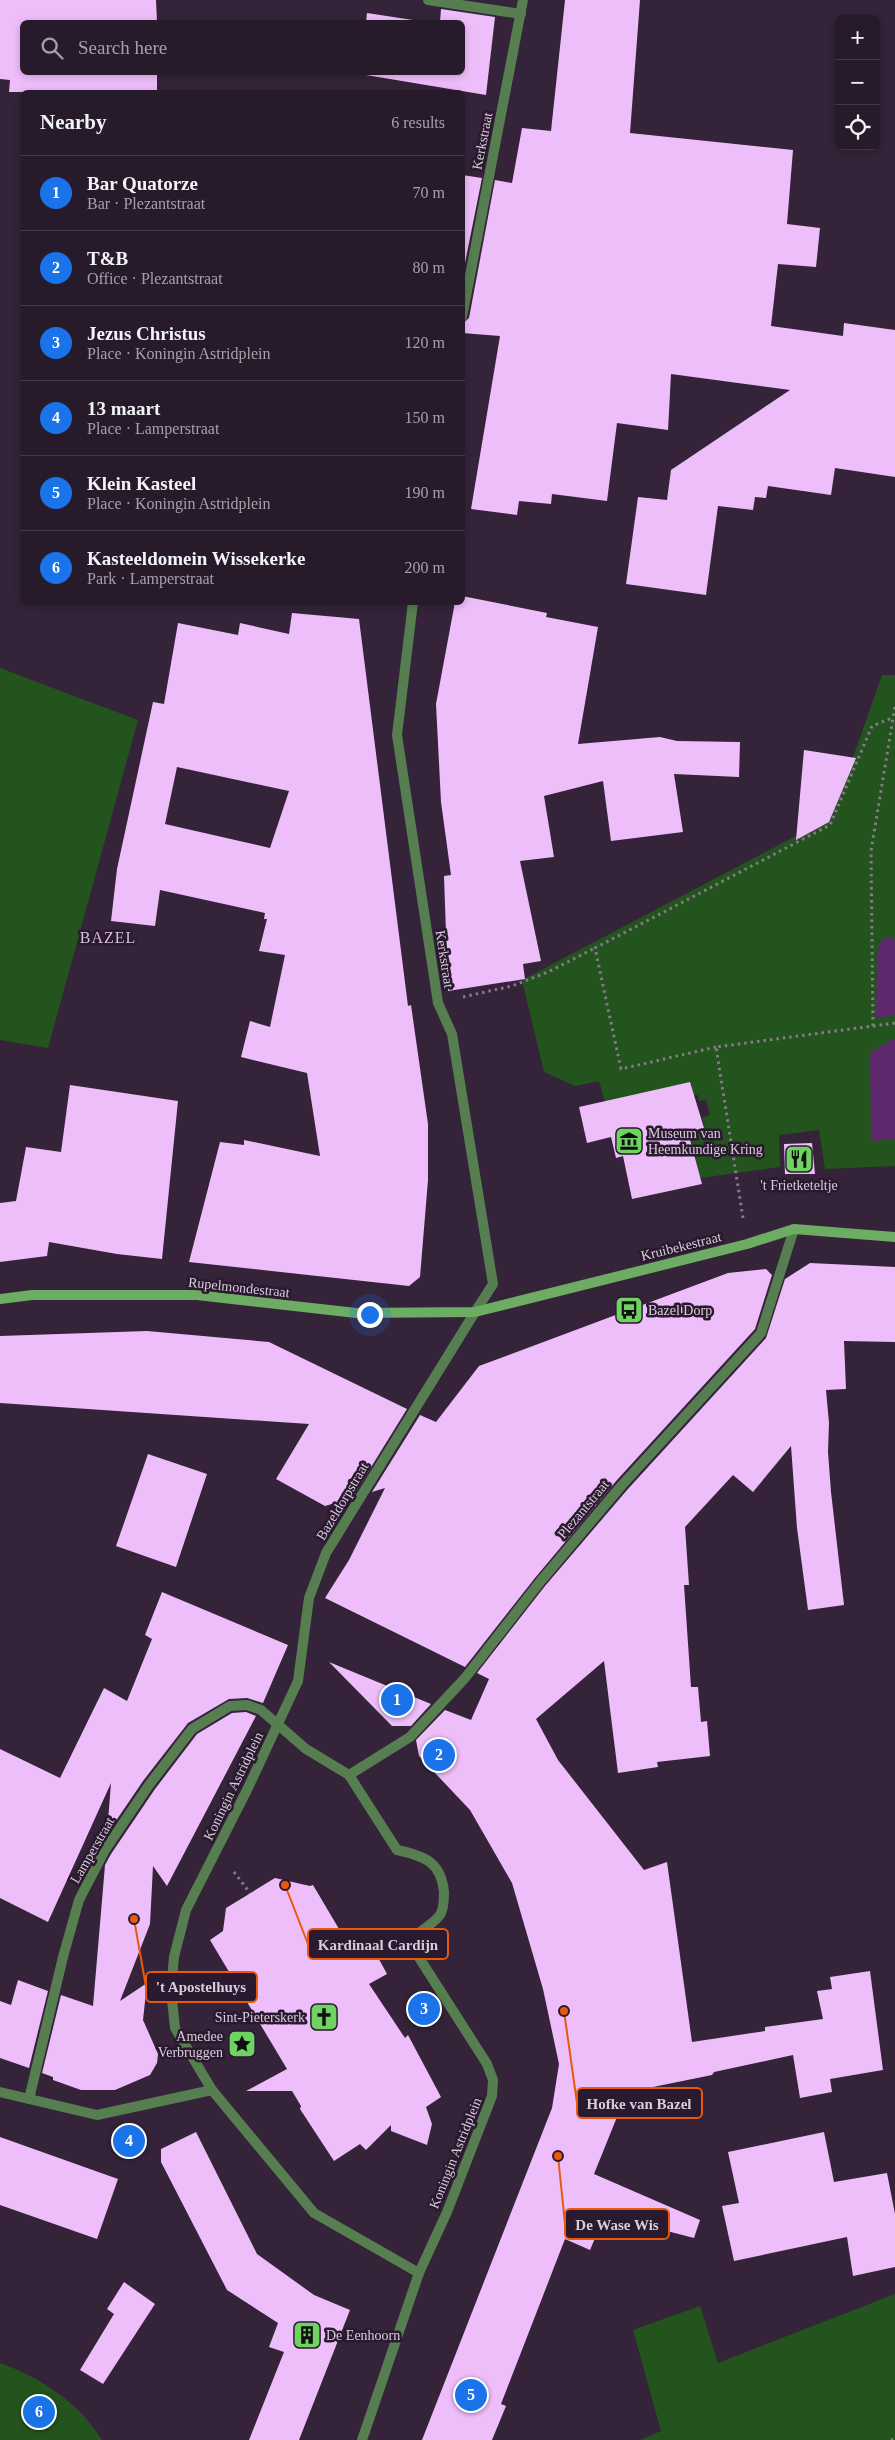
<!DOCTYPE html>
<meta charset="utf-8">
<style>
:root{--surface:#271a2b;--page:#332737;--text:#f1f3f6;--muted:#a4a1a9;--line:#433847;--accent:#1a73e8}
body{margin:0;font-family:"Times New Roman",serif;background:var(--page);color:var(--text)}
.controls{position:absolute;right:15px;top:15px;display:grid;overflow:hidden;border-radius:8px;box-shadow:0 2px 8px #0003}
.controls button{width:45px;height:45px;display:grid;place-items:center;padding:0;border:0;border-bottom:1px solid var(--line);background:var(--surface);color:var(--text);font:25px sans-serif}
.you{position:absolute;left:369px;top:1314px;width:18px;height:18px;margin:-12px;border:4px solid #fff;border-radius:50%;background:#1a73e8;box-shadow:0 0 0 8px #1a73e833}
.badge{display:grid;place-items:center;width:32px;height:32px;border-radius:50%;background:var(--accent);color:#fff;font-size:16px;font-weight:700}
.pin{position:absolute;translate:-50% -50%;border:2px solid #fff;box-shadow:0 1px 5px #0006}
.list{margin:0;padding:0;list-style:none}
h2{display:flex;justify-content:space-between;align-items:center;height:65px;margin:0;padding:0 20px;font-size:21px}
h2 small{font-size:16px;font-weight:400;color:var(--muted)}
.list li{display:grid;grid-template-columns:32px 1fr auto;gap:15px;align-items:center;box-sizing:border-box;height:75px;padding:0 20px;border-top:1px solid var(--line)}
.list b{display:block;font-size:19px;white-space:nowrap}
.list p{margin:0;font-size:16px;white-space:nowrap;color:var(--muted)}
.list em{font-size:16px;font-style:normal;color:var(--muted)}
.icon{flex:none;width:28px;height:28px;fill:none;stroke:currentColor;stroke-width:2;stroke-linecap:round;stroke-linejoin:round}
.map{position:relative;flex:none;width:895px;height:2440px;overflow:hidden}
.search{position:absolute;background:var(--surface);box-shadow:0 2px 8px #0003;left:20px;top:20px;width:445px;height:55px;display:flex;align-items:center;gap:12px;box-sizing:border-box;padding:0 18px;border-radius:8px;color:var(--muted);font-size:19px}
.panel{position:absolute;background:var(--surface);box-shadow:0 2px 8px #0003;left:20px;top:90px;width:445px;height:515px;border-radius:8px}
.map>svg:first-child{display:block}
.green{fill:#24541d}
.water{fill:#5e296c}
.building{fill:#eebefb;fill-rule:evenodd}
.lines{fill:none;stroke-linecap:round;stroke-linejoin:round}
.path{stroke:#87798b;stroke-width:3;stroke-dasharray:2.5 4;stroke-linecap:butt}
.minor{stroke:#567e50;stroke-width:10}
.tertiary{stroke:#567e50;stroke-width:10}
.secondary{stroke:#6cac63;stroke-width:10}
.labels{text-anchor:middle;stroke-width:5;stroke-linejoin:round;paint-order:stroke}
.street-label{font-size:14px;fill:#d8cddb;stroke:#2a192f}
.poi-label{font-size:14px;fill:#d8cddb;stroke:#2a192f;text-anchor:start}
.quarter-label{font-size:16px;letter-spacing:1px;fill:#d5bedb;stroke:#2a192f}
.leader{fill:none;stroke:#e8590c;stroke-width:2}
.callout-dot{fill:#e8590c;stroke:#2a192f;stroke-width:2}
.callout{fill:#2a192f;stroke:#e8590c;stroke-width:2}
.callout-label{font-size:15px;text-anchor:middle;font-weight:bold;fill:#d8cddb}
</style>
<div class="map">
<svg width="895" height="2440" viewBox="0 0 895 2440">
<rect width="100%" height="100%" fill="#342339"/>
<g class="green">
<polygon points="0,668 138,720 48,1048 0,1040"/>
<polygon points="882,675 895,675 895,1166 825,1169 819,1130 779,1135 780,1167 700,1178 689,1131 705,1127 702,1118 710,1115 706,1100 699,1101 698,1095 605,1102 599,1081 575,1086 544,1072 522,980 832,817"/>
<polygon points="895,2294 895,2440 640,2440 661,2431 633,2330 700,2306 718,2363"/>
<path d="M0,2363c40,14 79,40 102,77h-102z"/>
</g>
<g class="water">
<polygon points="884,937 895,939 895,1015 876,1018 877,949"/>
<polygon points="891,1040 895,1040 895,1139 871,1141 870,1053"/>
</g>
<g class="building">
<polygon points="0,0 156,0 157,22 22,22 22,72 157,72 157,92 9,92 10,80 0,79"/>
<polygon points="565,0 640,0 630,133 793,150 787,224 820,228 816,267 778,264 771,326 843,336 844,323 895,330 895,477 835,468 831,495 768,486 766,498 755,497 753,510 718,506 706,595 626,584 638,497 667,500 671,470 790,390 671,374 668,430 617,423 607,501 552,494 551,504 519,501 517,515 471,509 500,336 462,333 462,324 469,318 495,180 512,183 522,128 551,131"/>
<polygon points="441,9 495,17 486,95 360,74 462,72 462,22 440,22"/>
<polygon points="367,13 426,22 366,22"/>
<polygon points="462,175 482,178 462,278"/>
<polygon points="462,596 547,613 546,617 598,627 578,744 660,737 677,741 740,742 739,777 674,774 683,832 611,841 603,781 544,796 554,857 520,861 541,961 523,964 525,979 448,991 444,876 451,875 441,802 436,704 455,602 462,602"/>
<path d="M292,613l67,6 49,387 3,-1 17,119v56l-8,97 -11,9 -220,-24 31,-120 24,3v-5l76,16 -13,-83 -66,-16 9,-36 20,6 15,-72 -26,-4 8,-32h-3l1,-6 -105,-23 -5,36 -44,-5 6,-52 36,-167 11,2 14,-81 60,12 2,-12 49,11zM177,767l112,24 -19,57 -105,-24z"/>
<polygon points="804,750 856,758 829,822 796,840"/>
<polygon points="690,1082 704,1128 688,1132 702,1184 632,1199 623,1156 616,1158 611,1137 587,1143 579,1107"/>
<polygon points="70,1085 178,1101 162,1259 117,1254 49,1242 47,1256 0,1262 0,1203 16,1201 26,1147 61,1152"/>
<polygon points="812,1143 815,1174 785,1174 784,1144"/>
<polygon points="810,1263 895,1267 895,1342 844,1341 846,1389 826,1390 829,1423 828,1452 831,1492 844,1605 808,1610 797,1528 791,1446 753,1492 733,1475 685,1527 689,1585 684,1585 691,1687 698,1687 701,1722 707,1721 710,1756 657,1762 658,1767 618,1773 604,1661 536,1719 558,1760 644,1870 667,1862 692,2042 765,2031 765,2027 823,2019 817,1991 832,1989 830,1977 870,1971 883,2070 830,2079 832,2092 800,2098 793,2055 714,2072 712,2075 648,2088 654,2117 617,2117 594,2174 700,2220 694,2238 605,2215 590,2250 565,2239 501,2404 506,2406 492,2440 422,2440 552,2108 559,2064 543,1989 512,1883 470,1810 419,1756 416,1740 445,1710 471,1720 489,1679 477,1673 545,1586 627,1490 766,1338 785,1279"/>
<polygon points="766,1269 772,1275 755,1329 617,1480 535,1578 465,1667 325,1598 349,1560 385,1488 372,1492 420,1415 436,1422 479,1366 728,1273"/>
<polygon points="147,1331 269,1342 407,1409 352,1498 325,1506 276,1479 309,1424 0,1403 0,1336"/>
<polygon points="148,1454 207,1474 176,1567 116,1546"/>
<polygon points="162,1592 288,1645 263,1703 247,1698 229,1699 188,1723 143,1781 107,1834 111,1783 48,1922 0,1898 0,1749 60,1778 104,1688 127,1701 152,1639 145,1635"/>
<polygon points="329,1662 431,1704 411,1726 392,1726"/>
<polygon points="246,1712 256,1716 167,1886 153,1866 150,1924 120,2001 147,1983 143,2020 158,2054 157,2063 150,2075 115,2090 81,2090 53,2080 53,2077 42,2073 61,1995 93,2006 105,1865 111,1854 155,1789 197,1734 232,1713"/>
<polygon points="275,1878 310,1886 313,1885 355,1956 372,1948 380,1961 387,1974 369,1984 405,2038 408,2035 441,2097 426,2107 432,2124 427,2145 391,2131 391,2125 366,2150 360,2144 334,2161 300,2109 301,2106 292,2091 246,2091 287,2069 210,1940 223,1931 226,1908"/>
<polygon points="18,1980 48,1991 29,2068 0,2058 0,2001 11,2005"/>
<polygon points="196,2132 257,2254 314,2295 350,2310 299,2440 249,2440 284,2352 269,2347 278,2323 227,2290 161,2162 161,2149"/>
<polygon points="824,2132 834,2182 887,2173 895,2214 895,2267 853,2276 847,2237 734,2261 722,2206 739,2203 728,2152"/>
<polygon points="0,2137 118,2179 97,2239 0,2205"/>
<polygon points="124,2282 155,2304 103,2384 80,2370 114,2314 107,2309"/>
</g>
<g class="lines">
<g class="path">
<polyline points="463,997 512,986 548,972 595,948"/>
<polyline points="873,1026 895,1023"/>
<polyline points="716,1047 621,1069 595,948 830,825 872,726 892,718"/>
<polyline points="743,1218 716,1047 873,1026 871,851 895,706"/>
<polyline points="234,1872 250,1893"/>
<polyline points="891,2440 895,2439"/>
</g>
<g class="minor">
<polyline points="428,0 521,14"/>
<polyline points="349,1775 410,1737 465,1678 540,1582 622,1485 761,1333 794,1229"/>
<polyline points="0,2092 97,2115 212,2090"/>
<path d="M29,2099l34,-142 16,-57 26,-50 44,-65 43,-56 38,-23 17,-1 14,5 45,39 43,26 48,75c28,6 44,12 47,42 0,7 0,17 -4,23 -10,13 -19,11 -29,30l76,119 6,16 -1,16 -45,116 -28,61 -57,167"/>
<polyline points="419,2273 314,2213 212,2090 175,2028 171,1990 174,1957 186,1910 247,1790 298,1681 309,1598 326,1553 475,1312"/>
</g>
<g class="tertiary">
<polyline points="462,317 523,0"/>
<polyline points="413,602 397,735 438,1003 452,1034 493,1284 475,1312"/>
</g>
<polyline class="secondary" points="0,1299 32,1295 197,1295 356,1313 475,1312 747,1244 794,1229 895,1237"/>
</g>
<defs>
<symbol id="museum-square" viewBox="-11 -11 22 22"><rect x="-9" y="-9" width="18" height="18" rx="4" fill="#6ed360" stroke="#2a192f"/><path d="M0-6L6-3V-2H-6V-3ZM-5-1h2V3h-2ZM-1-1h2V3h-2ZM3-1h2V3H3ZM-6 4H6V6H-6Z" fill="#111"/></symbol>
<symbol id="restaurant-square" viewBox="-11 -11 22 22"><rect x="-9" y="-9" width="18" height="18" rx="4" fill="#6ed360" stroke="#2a192f"/><path d="M-5-6h1v4h1v-4h1v4h1v-4h1v5L-1.5 .5V6h-2V.5L-5-1ZM5-6V6H3V1.5H1.5Q1.5-4 5-6Z" fill="#111"/></symbol>
<symbol id="bus-square" viewBox="-11 -11 22 22"><rect x="-9" y="-9" width="18" height="18" rx="4" fill="#6ed360" stroke="#2a192f"/><path d="M-5-6H5V4H4V6H2V4H-2V6H-4V4H-5ZM-3.5-4V0h7V-4ZM-3.5 1.2v1.5H-2V1.2ZM2 1.2v1.5H3.5V1.2Z" fill="#111"/></symbol>
<symbol id="church-square" viewBox="-11 -11 22 22"><rect x="-9" y="-9" width="18" height="18" rx="4" fill="#6ed360" stroke="#2a192f"/><path d="M-1.2-6h2.4v3.5h3.3v2.4h-3.3V6h-2.4V-.1h-3.3v-2.4h3.3Z" fill="#111"/></symbol>
<symbol id="sight-square" viewBox="-11 -11 22 22"><rect x="-9" y="-9" width="18" height="18" rx="4" fill="#6ed360" stroke="#2a192f"/><path d="M0-6L1.8-2.2L6-1.7L2.9 1.2L3.7 5.4L0 3.3L-3.7 5.4L-2.9 1.2L-6-1.7L-1.8-2.2Z" fill="#111"/></symbol>
<symbol id="building-square" viewBox="-11 -11 22 22"><rect x="-9" y="-9" width="18" height="18" rx="4" fill="#6ed360" stroke="#2a192f"/><path d="M-4-6H4V6H1V3H-1V6H-4ZM-2.5-4.3h1.7v1.8h-1.7ZM.8-4.3h1.7v1.8H.8ZM-2.5-1h1.7V.8h-1.7ZM.8-1h1.7V.8H.8Z" fill="#111"/></symbol>
</defs>
<g fill-rule="evenodd">
<use href="#museum-square" x="613" y="1125" width="32" height="32"/>
<use href="#restaurant-square" x="783" y="1143" width="32" height="32"/>
<use href="#bus-square" x="613" y="1294" width="32" height="32"/>
<use href="#church-square" x="308" y="2001" width="32" height="32"/>
<use href="#sight-square" x="226" y="2028" width="32" height="32"/>
<use href="#building-square" x="291" y="2319" width="32" height="32"/>
</g>
<g class="labels">
<g class="street-label">
<text transform="translate(482 141) rotate(-79)" y="5">Kerkstraat</text>
<text transform="translate(445 959) rotate(81)" y="5">Kerkstraat</text>
<text transform="translate(681 1246) rotate(-14)" y="5">Kruibekestraat</text>
<text transform="translate(239 1287) rotate(6)" y="5">Rupelmondestraat</text>
<text transform="translate(342 1501) rotate(-59)" y="5">Bazeldorpstraat</text>
<text transform="translate(583 1509) rotate(-50)" y="5">Plezantstraat</text>
<text transform="translate(233 1786) rotate(-64)" y="5">Koningin Astridplein</text>
<text transform="translate(92 1850) rotate(-60)" y="5">Lamperstraat</text>
<text transform="translate(455 2153) rotate(-68)" y="5">Koningin Astridplein</text>
</g>
<g class="poi-label">
<text x="648" y="1138">Museum van<tspan x="648" dy="16">Heemkundige Kring</tspan></text>
<text x="799" y="1190" text-anchor="middle">'t Frietketeltje</text>
<text x="648" y="1315">Bazel Dorp</text>
<text x="305" y="2022" text-anchor="end">Sint-Pieterskerk</text>
<text x="223" y="2041" text-anchor="end">Amedee<tspan x="223" dy="16">Verbruggen</tspan></text>
<text x="326" y="2340">De Eenhoorn</text>
</g>
<g class="quarter-label">
<text x="108" y="943">BAZEL</text>
</g>
</g>
<path class="leader" d="M285 1885L308 1944M134 1919L146 1987M564 2011L577 2103M558 2156L565 2224"/>
<g class="callout-dot">
<circle cx="285" cy="1885" r="5"/>
<circle cx="134" cy="1919" r="5"/>
<circle cx="564" cy="2011" r="5"/>
<circle cx="558" cy="2156" r="5"/>
</g>
<g class="callout">
<rect x="308" y="1929" width="140" height="30" rx="5"/>
<rect x="146" y="1972" width="111" height="30" rx="5"/>
<rect x="577" y="2088" width="125" height="30" rx="5"/>
<rect x="565" y="2209" width="104" height="30" rx="5"/>
</g>
<g class="callout-label">
<text x="378" y="1950">Kardinaal Cardijn</text>
<text x="201" y="1992">'t Apostelhuys</text>
<text x="639" y="2109">Hofke van Bazel</text>
<text x="617" y="2230">De Wase Wis</text>
</g>
</svg>
<div class="controls">
<button>+</button>
<button>−</button>
<button><svg class="icon" aria-label="locate" viewBox="0 0 24 24"><circle cx="12" cy="12" r="6"/><path d="M12 2v4M12 18v4M2 12h4M18 12h4"/></svg></button>
</div>
<div class="you"></div>
<div class="pin badge" style="left:397px;top:1700px">1</div>
<div class="pin badge" style="left:439px;top:1755px">2</div>
<div class="pin badge" style="left:424px;top:2009px">3</div>
<div class="pin badge" style="left:129px;top:2141px">4</div>
<div class="pin badge" style="left:471px;top:2395px">5</div>
<div class="pin badge" style="left:39px;top:2412px">6</div>
<div class="search"><svg class="icon" aria-label="search" viewBox="0 0 24 24"><circle cx="10" cy="10" r="6"/><path d="M15 15l6 6"/></svg>Search here</div>
<section class="panel">
<h2>Nearby<small>6 results</small></h2>
<ul class="list">
<li><span class="badge">1</span><div><b>Bar Quatorze</b><p>Bar · Plezantstraat</p></div><em>70 m</em></li>
<li><span class="badge">2</span><div><b>T&amp;B</b><p>Office · Plezantstraat</p></div><em>80 m</em></li>
<li><span class="badge">3</span><div><b>Jezus Christus</b><p>Place · Koningin Astridplein</p></div><em>120 m</em></li>
<li><span class="badge">4</span><div><b>13 maart</b><p>Place · Lamperstraat</p></div><em>150 m</em></li>
<li><span class="badge">5</span><div><b>Klein Kasteel</b><p>Place · Koningin Astridplein</p></div><em>190 m</em></li>
<li><span class="badge">6</span><div><b>Kasteeldomein Wissekerke</b><p>Park · Lamperstraat</p></div><em>200 m</em></li>
</ul>
</section>
</div>
